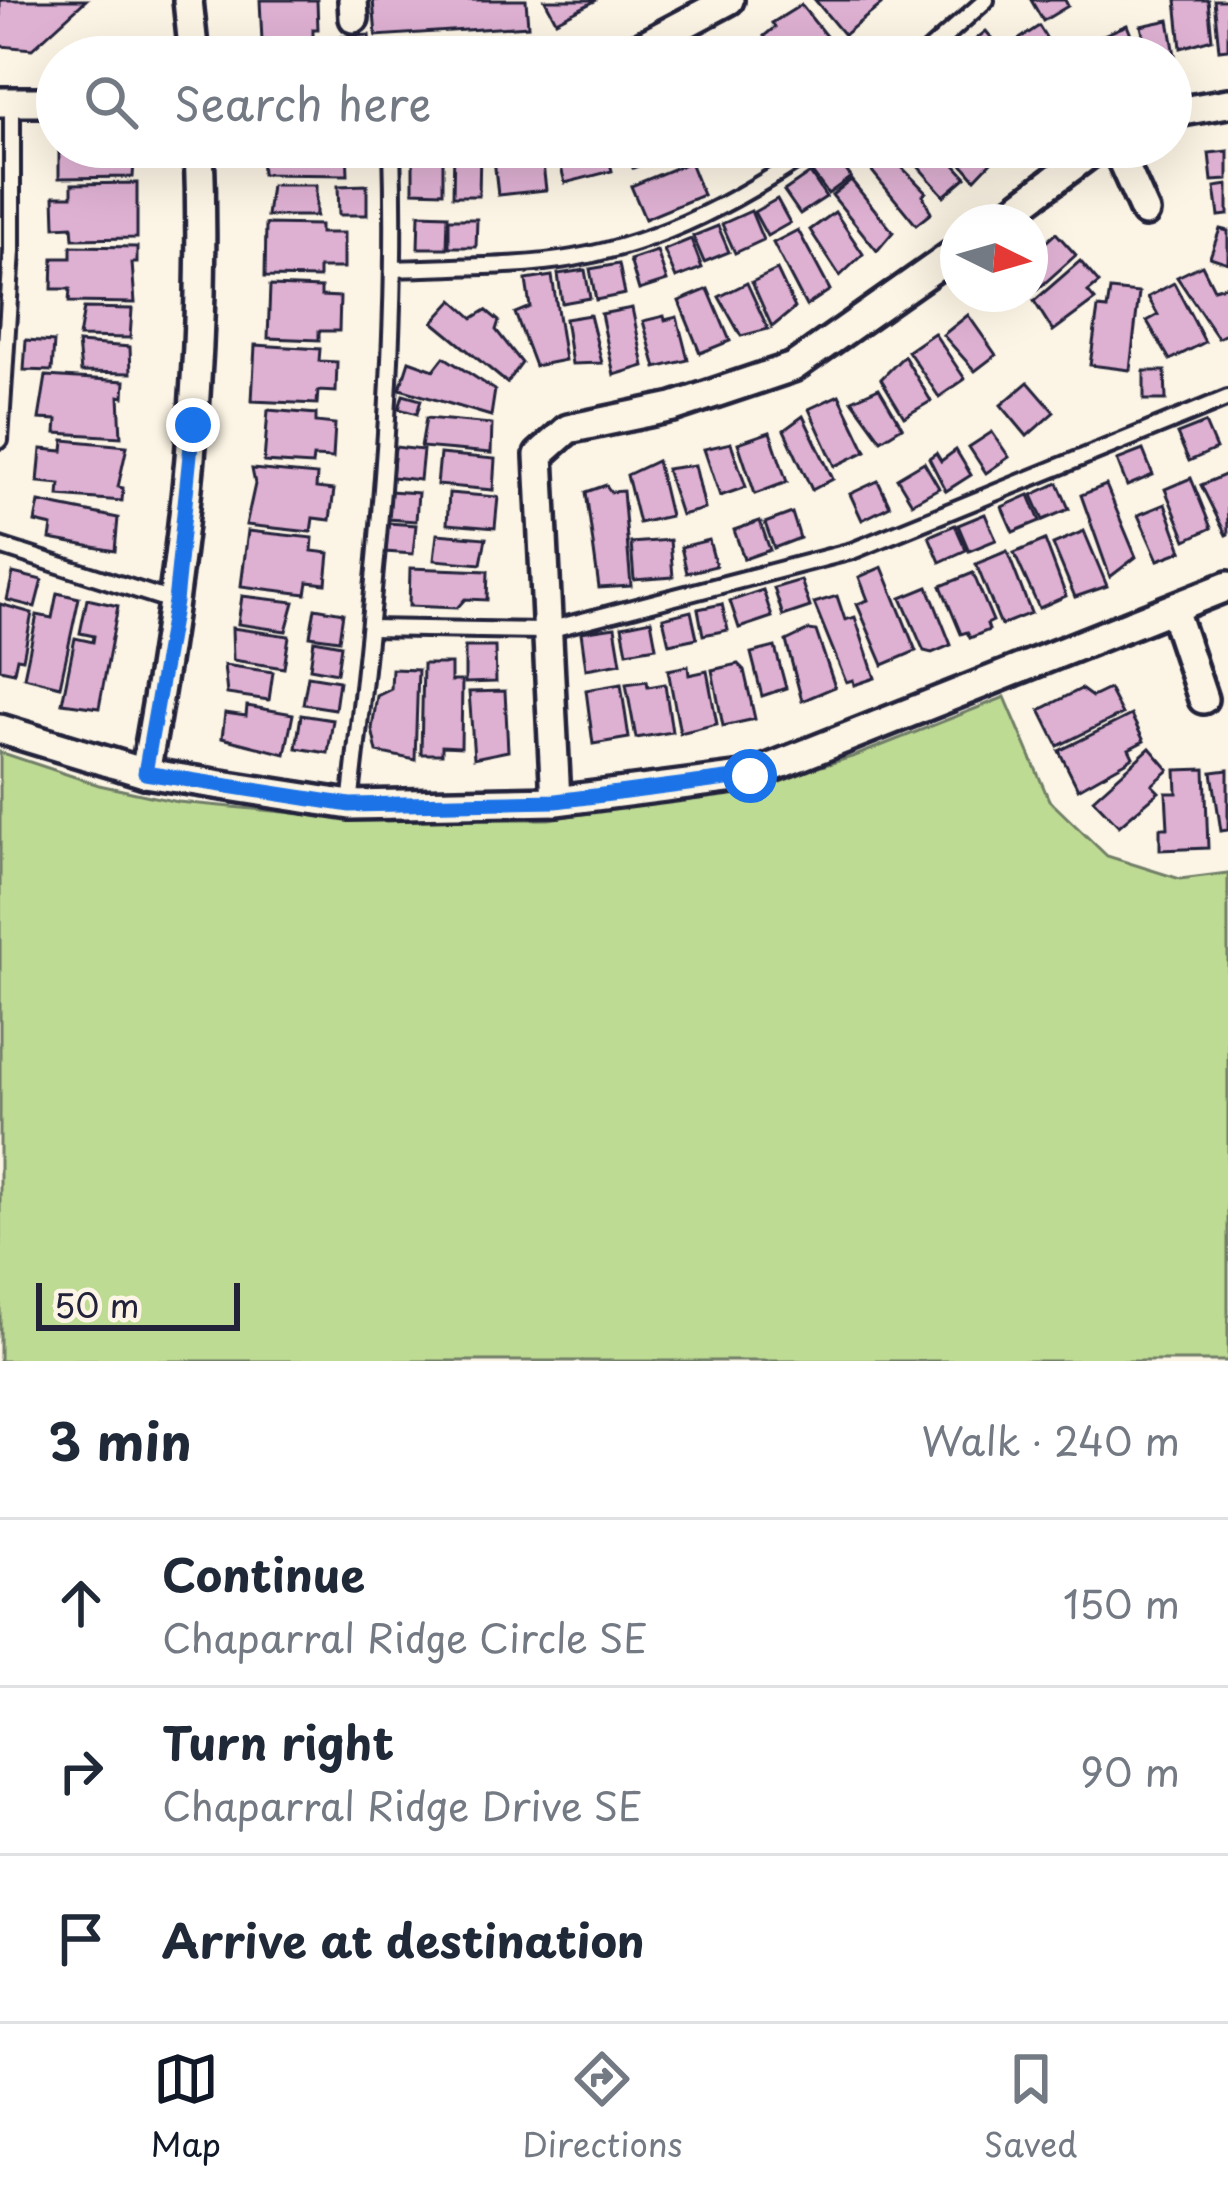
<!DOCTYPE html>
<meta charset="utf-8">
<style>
:root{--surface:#fff;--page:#f6f6f7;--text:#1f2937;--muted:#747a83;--line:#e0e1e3;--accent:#111827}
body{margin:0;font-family:"Playpen Sans",sans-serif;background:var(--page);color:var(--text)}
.compass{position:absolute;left:940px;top:204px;width:108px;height:108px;border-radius:50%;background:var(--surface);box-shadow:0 12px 48px #0002;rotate:95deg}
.scale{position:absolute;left:36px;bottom:30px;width:204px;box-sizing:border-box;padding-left:12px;border:6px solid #22223b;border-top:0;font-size:33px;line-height:42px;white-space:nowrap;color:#22223b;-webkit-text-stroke:9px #fcf5e5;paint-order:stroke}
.stop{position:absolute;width:36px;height:36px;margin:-27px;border:9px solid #1a73e8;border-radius:50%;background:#fff}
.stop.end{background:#1a73e8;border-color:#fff;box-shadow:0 3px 12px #0008}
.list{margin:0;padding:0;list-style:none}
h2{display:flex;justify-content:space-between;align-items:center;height:156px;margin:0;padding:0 48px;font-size:51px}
h2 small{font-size:39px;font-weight:400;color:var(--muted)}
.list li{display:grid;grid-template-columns:78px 1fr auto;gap:36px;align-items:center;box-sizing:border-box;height:168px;padding:0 48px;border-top:3px solid var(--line)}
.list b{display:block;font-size:45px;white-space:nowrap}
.list p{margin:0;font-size:39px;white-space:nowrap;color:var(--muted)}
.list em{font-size:39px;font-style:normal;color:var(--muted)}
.icon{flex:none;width:66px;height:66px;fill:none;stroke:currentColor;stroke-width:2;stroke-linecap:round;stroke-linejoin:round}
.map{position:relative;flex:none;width:1228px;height:1361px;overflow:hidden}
.search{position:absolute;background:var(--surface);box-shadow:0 12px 48px #0002;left:36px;right:36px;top:36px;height:132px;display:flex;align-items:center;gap:30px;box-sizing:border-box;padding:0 42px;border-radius:66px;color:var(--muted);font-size:45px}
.sheet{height:660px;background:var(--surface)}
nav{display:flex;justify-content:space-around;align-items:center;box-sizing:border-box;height:168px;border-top:3px solid var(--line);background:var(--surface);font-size:33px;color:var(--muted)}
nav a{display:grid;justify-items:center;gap:6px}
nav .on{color:var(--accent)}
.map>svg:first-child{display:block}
.green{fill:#bedb93;stroke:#707e67;stroke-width:3}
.building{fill:#deb0d2;stroke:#22223b;stroke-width:3}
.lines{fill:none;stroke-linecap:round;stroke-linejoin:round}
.service-casing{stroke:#22223b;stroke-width:22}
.minor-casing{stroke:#22223b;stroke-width:36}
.service{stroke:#fcf5e5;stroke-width:14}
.minor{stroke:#fcf5e5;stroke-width:27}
.route{stroke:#1a73e8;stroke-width:15}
</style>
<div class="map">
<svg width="1228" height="1361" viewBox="0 0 1228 1361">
<rect width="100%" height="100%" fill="#fcf5e5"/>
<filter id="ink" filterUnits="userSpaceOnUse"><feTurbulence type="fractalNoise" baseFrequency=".00833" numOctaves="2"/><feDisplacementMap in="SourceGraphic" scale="24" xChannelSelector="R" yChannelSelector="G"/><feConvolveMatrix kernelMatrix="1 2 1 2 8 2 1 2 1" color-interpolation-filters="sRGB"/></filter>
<g filter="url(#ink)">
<polygon class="green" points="1005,697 1049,800 1107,856 1180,879 1228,873 1228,1361 0,1361 0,752 99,785 178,802 370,820 549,819 758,785 855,756"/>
<g class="building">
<polygon points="0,0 86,0 32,49 0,46"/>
<polygon points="260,0 317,0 318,29 313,29 313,39 262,41"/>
<polygon points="373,0 526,0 528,26 376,36"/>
<polygon points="545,0 597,0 556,21"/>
<polygon points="815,0 877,0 881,5 844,35"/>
<polygon points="1031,0 1065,0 1068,6 1043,21"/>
<polygon points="1176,0 1208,0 1212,39 1181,48"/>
<polygon points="1214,0 1228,0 1228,49 1219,50"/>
<polygon points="801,5 830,41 810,57 781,57 764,36 775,27 772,23"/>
<polygon points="1169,20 1176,61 1148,57 1141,26"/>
<polygon points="1127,25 1140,57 1109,57 1101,36"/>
<polygon points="1039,26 1058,57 1024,57 1015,42"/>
<polygon points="986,31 1003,52 973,57 965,48"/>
<polygon points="369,35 370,48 342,50 340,37"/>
<polygon points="1091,37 1101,57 1069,57 1065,51"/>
<polygon points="59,147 135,147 133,177 59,178"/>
<polygon points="261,147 347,147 348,175 262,174"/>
<polygon points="413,147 443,147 443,192 413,191"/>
<polygon points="454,147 480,150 479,196 453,196"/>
<polygon points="541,147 546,190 498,195 493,150"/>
<polygon points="556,147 606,147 612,171 565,183"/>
<polygon points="624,147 676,147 678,150 633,168"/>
<polygon points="852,147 883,147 864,163"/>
<polygon points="901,147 939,147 966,177 944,196"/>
<polygon points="947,147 986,147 995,158 975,179"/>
<polygon points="1228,151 1228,180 1212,181 1209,153"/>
<polygon points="834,154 851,177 828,194 811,171"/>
<polygon points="890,155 926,192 923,195 931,213 916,225 871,170"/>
<polygon points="690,162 703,195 645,219 631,186"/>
<polygon points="810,173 826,197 800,214 784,191"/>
<polygon points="851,180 893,232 877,251 832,195"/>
<polygon points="137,183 137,238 73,239 72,226 55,227 54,196 72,196 72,184"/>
<polygon points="271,185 316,185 316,216 267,216"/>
<polygon points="367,185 367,215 339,215 338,186"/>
<polygon points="1228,185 1228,215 1219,216 1215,187"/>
<polygon points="777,199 790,223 767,236 754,212"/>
<polygon points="751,211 763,240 735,253 722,224"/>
<polygon points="835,212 863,254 840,276 810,230"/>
<polygon points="419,214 448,215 447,248 418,248"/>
<polygon points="449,219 477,219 476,247 449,247"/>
<polygon points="266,224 320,225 320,233 344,233 344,268 319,268 319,278 265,277"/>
<polygon points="718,226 729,252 704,262 693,236"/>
<polygon points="1220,229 1228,231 1228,263 1210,257"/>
<polygon points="798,230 830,290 806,306 773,243"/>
<polygon points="1056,233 1076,255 1028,298 1030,246 1038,249"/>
<polygon points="691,239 702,268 676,278 664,250"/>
<polygon points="71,246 137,247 137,263 132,263 135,303 69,302 70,289 52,289 53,258 71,258"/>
<polygon points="657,251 667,281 639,290 630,260"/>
<polygon points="1080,261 1099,283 1088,292 1095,300 1053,331 1034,301"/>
<polygon points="619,264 625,294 596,300 590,269"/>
<polygon points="1202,265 1214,289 1228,285 1228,333 1218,338 1177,277"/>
<polygon points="585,270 590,298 562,303 558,274"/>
<polygon points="777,270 795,308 772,327 752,282"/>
<polygon points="552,276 565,360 535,366 515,313 530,307 526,280"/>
<polygon points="747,283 768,329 741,336 719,297"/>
<polygon points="1174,283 1205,342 1170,360 1147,321 1158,315 1148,297"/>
<polygon points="270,286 321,288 321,296 340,297 339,331 319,331 319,340 268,338"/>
<polygon points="708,289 730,341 700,353 679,301"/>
<polygon points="1110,290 1139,293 1130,370 1090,365 1098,308 1107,309"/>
<polygon points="453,300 473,318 486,310 499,321 496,330 522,363 507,383 433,322"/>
<polygon points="84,308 132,309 130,338 79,337"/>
<polygon points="632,308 644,366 614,375 601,314"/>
<polygon points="590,315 602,363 572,364 565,319"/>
<polygon points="968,315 996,355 975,371 943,335"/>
<polygon points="664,316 665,320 677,317 688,360 656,368 643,321"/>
<polygon points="934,333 965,379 939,397 908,351"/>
<polygon points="26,340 54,342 52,371 24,370"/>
<polygon points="78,343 130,347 131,373 81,372"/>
<polygon points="255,345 320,349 319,361 337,362 336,392 318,391 317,404 252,401"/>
<polygon points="904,356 931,401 904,417 881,379"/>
<polygon points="444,357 495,390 491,416 400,389 409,361 434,370"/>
<polygon points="1144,371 1165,371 1166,400 1144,400"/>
<polygon points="46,376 125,381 124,397 119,396 121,437 56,433 57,420 39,419"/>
<polygon points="1028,382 1054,412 1027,436 1001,405"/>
<polygon points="879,388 902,427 881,440 852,400"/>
<polygon points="403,395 421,400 417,414 399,409"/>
<polygon points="839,395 866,451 835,466 809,409"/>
<polygon points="268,410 316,414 316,422 335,424 333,458 313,457 312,465 264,462"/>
<polygon points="803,416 833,479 812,490 784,430"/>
<polygon points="426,418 492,424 491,453 421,447"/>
<polygon points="1205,423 1216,449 1189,461 1177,434"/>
<polygon points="770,432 787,482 755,494 738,443"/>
<polygon points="992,432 1009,457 986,473 969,447"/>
<polygon points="64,440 127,446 118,487 123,488 122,501 59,496 60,484 38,482 41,449 63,451"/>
<polygon points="731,443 746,487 720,496 704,449"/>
<polygon points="395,447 423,450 420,480 392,477"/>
<polygon points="956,450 971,475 946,491 929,458 936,453 941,461"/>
<polygon points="1143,450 1153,475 1127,486 1117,460"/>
<polygon points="440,454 495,459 493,490 437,485"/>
<polygon points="657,461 670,516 639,523 627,475"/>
<polygon points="924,462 939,488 912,503 897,478"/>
<polygon points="695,465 705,509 681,515 666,469"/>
<polygon points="252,469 317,475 316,488 334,490 330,520 313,518 311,532 246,525 255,484"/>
<polygon points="1227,474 1228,534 1226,535 1201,485"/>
<polygon points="1191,478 1211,528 1186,540 1165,489"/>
<polygon points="878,481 890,506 862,520 850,494"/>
<polygon points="1058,483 1069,509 1043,520 1032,495"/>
<polygon points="606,485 611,492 623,491 631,586 599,588 586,492"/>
<polygon points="1106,485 1136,557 1110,577 1081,495"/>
<polygon points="390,491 418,493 416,521 388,519"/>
<polygon points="449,493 498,497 495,528 447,524"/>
<polygon points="1029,495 1040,521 1013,532 1002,507"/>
<polygon points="39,502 118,518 115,551 50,539 52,526 35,522"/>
<polygon points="1165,504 1182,551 1158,560 1138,515"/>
<polygon points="792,513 800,538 774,548 765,523"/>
<polygon points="985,514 996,540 969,551 958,525"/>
<polygon points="760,521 770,550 744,559 734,530"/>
<polygon points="387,523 416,525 413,554 385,552"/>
<polygon points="955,525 966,550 940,562 929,536"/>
<polygon points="248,531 313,538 312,551 329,553 326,584 308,582 306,594 241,586"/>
<polygon points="1084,531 1107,586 1075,597 1053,544"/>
<polygon points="437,534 486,538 481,564 434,560"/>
<polygon points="670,540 673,577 634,580 631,543"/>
<polygon points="709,540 716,566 687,573 681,547"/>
<polygon points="1045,540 1066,596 1039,608 1014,553"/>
<polygon points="1007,551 1031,613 1001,625 976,564"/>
<polygon points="882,567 916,651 883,665 857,604 868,600 859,577"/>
<polygon points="410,568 488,571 487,600 465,599 457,608 409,606"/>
<polygon points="13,573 42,580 35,607 7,600"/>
<polygon points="973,573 993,621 987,624 989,630 970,638 967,632 961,634 941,586"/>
<polygon points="801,580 810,607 783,616 774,588"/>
<polygon points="928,587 951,645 932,653 924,651 901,598"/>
<polygon points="763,590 772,617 739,628 730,601"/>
<polygon points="57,593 79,598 60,686 24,677 37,615 52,618"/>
<polygon points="242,596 294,602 286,631 238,624"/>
<polygon points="837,596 845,620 855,617 875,678 854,685 853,680 846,682 814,603"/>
<polygon points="87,599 118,606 99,708 62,703 75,638 93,642 94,636 80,633"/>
<polygon points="0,604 32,613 23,659 17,658 14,672 0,669"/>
<polygon points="722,604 728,630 703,635 698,609"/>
<polygon points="315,608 343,613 339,640 310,636"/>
<polygon points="691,611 697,638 669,644 663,618"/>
<polygon points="651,620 656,647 627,652 622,626"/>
<polygon points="615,627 621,663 586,669 581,632"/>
<polygon points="232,628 289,636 284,668 233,660"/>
<polygon points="809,630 816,631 835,687 802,701 786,641"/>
<polygon points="314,640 341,645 337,673 310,668"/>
<polygon points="465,647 495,647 496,682 465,683"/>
<polygon points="775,647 786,688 762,696 751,653"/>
<polygon points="423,664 451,664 451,681 462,681 461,747 442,746 442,754 421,754"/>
<polygon points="738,664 744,670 755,719 723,726 712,670"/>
<polygon points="224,665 273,672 269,700 227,694"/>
<polygon points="688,666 689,675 707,671 717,724 680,733 668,670"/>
<polygon points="392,669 418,670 415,760 377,752 372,729 377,696 391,689"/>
<polygon points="308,676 339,681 335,709 303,704"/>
<polygon points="647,681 648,687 665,684 672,732 636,738 626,684"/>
<polygon points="621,684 629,738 593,744 586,690"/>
<polygon points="1081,689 1092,697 1109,689 1122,714 1058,746 1040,710"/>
<polygon points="505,691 508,751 474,758 469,692"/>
<polygon points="247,706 293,714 285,754 222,738 225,713 246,716"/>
<polygon points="301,715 333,720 328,753 296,748"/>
<polygon points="1131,715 1144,741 1129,749 1133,757 1126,762 1078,789 1059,751"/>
<polygon points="1150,748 1169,770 1152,785 1159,792 1119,826 1093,799"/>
<polygon points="1205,769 1208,848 1160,850 1160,828 1168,828 1166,793 1177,793 1176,770"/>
<polygon points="1228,770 1228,830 1221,831 1212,772"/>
</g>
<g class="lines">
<defs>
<g id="service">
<polyline points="922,57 986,0"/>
<path d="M396,269c58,-3 120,-1 177,-11 92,-16 169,-60 245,-111"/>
<polyline points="0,440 12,251 12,102"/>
<polyline points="0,546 175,602"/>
<polyline points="370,628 544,631 852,551 1228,398"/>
<path d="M350,805c25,-218 49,-439 42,-658"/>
</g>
<g id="minor">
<polyline points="188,0 194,57"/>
<polyline points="353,0 354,18"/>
<polyline points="622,57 729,0"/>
<polyline points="0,102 57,102"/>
<polyline points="1171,113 1228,103"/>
<polyline points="1116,147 1145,212"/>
<polyline points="998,222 1098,147"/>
<polyline points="1174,612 1203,699"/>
<polyline points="0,729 145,773 350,805 556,801 750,776 1228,586"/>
<path d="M145,773c38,-206 63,-415 54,-626"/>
<polyline points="556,801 539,455 568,429 673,407 793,367 958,251"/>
</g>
</defs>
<use href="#service" class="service-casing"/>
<use href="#minor" class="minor-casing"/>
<use href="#service" class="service"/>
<use href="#minor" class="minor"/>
</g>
</g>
<g class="lines" filter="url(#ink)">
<polyline class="route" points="193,425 175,602 145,773 350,805 556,801 750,776"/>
</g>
</svg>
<svg class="compass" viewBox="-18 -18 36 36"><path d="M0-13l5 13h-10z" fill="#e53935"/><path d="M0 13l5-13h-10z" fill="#747a83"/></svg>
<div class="scale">50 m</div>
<div class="stop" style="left:750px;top:776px"></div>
<div class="stop end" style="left:193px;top:425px"></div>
<div class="search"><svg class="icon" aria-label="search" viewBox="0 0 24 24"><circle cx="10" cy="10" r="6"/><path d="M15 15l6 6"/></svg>Search here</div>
</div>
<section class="sheet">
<h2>3 min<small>Walk · 240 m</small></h2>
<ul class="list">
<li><svg class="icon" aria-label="ahead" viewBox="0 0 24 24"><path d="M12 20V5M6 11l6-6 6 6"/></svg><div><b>Continue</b><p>Chaparral Ridge Circle SE</p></div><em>150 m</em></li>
<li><svg class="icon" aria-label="right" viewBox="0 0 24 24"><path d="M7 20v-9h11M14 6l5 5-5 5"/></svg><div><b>Turn right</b><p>Chaparral Ridge Drive SE</p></div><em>90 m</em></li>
<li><svg class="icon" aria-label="arrive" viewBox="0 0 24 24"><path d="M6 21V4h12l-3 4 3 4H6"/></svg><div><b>Arrive at destination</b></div></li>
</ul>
</section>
<nav>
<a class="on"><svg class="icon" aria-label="map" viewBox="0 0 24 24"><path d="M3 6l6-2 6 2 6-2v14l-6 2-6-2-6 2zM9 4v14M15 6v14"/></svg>Map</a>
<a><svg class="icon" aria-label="directions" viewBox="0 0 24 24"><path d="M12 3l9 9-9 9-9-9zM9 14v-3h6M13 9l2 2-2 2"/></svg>Directions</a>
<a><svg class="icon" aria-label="saved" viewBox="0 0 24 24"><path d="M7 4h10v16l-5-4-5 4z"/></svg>Saved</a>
</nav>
